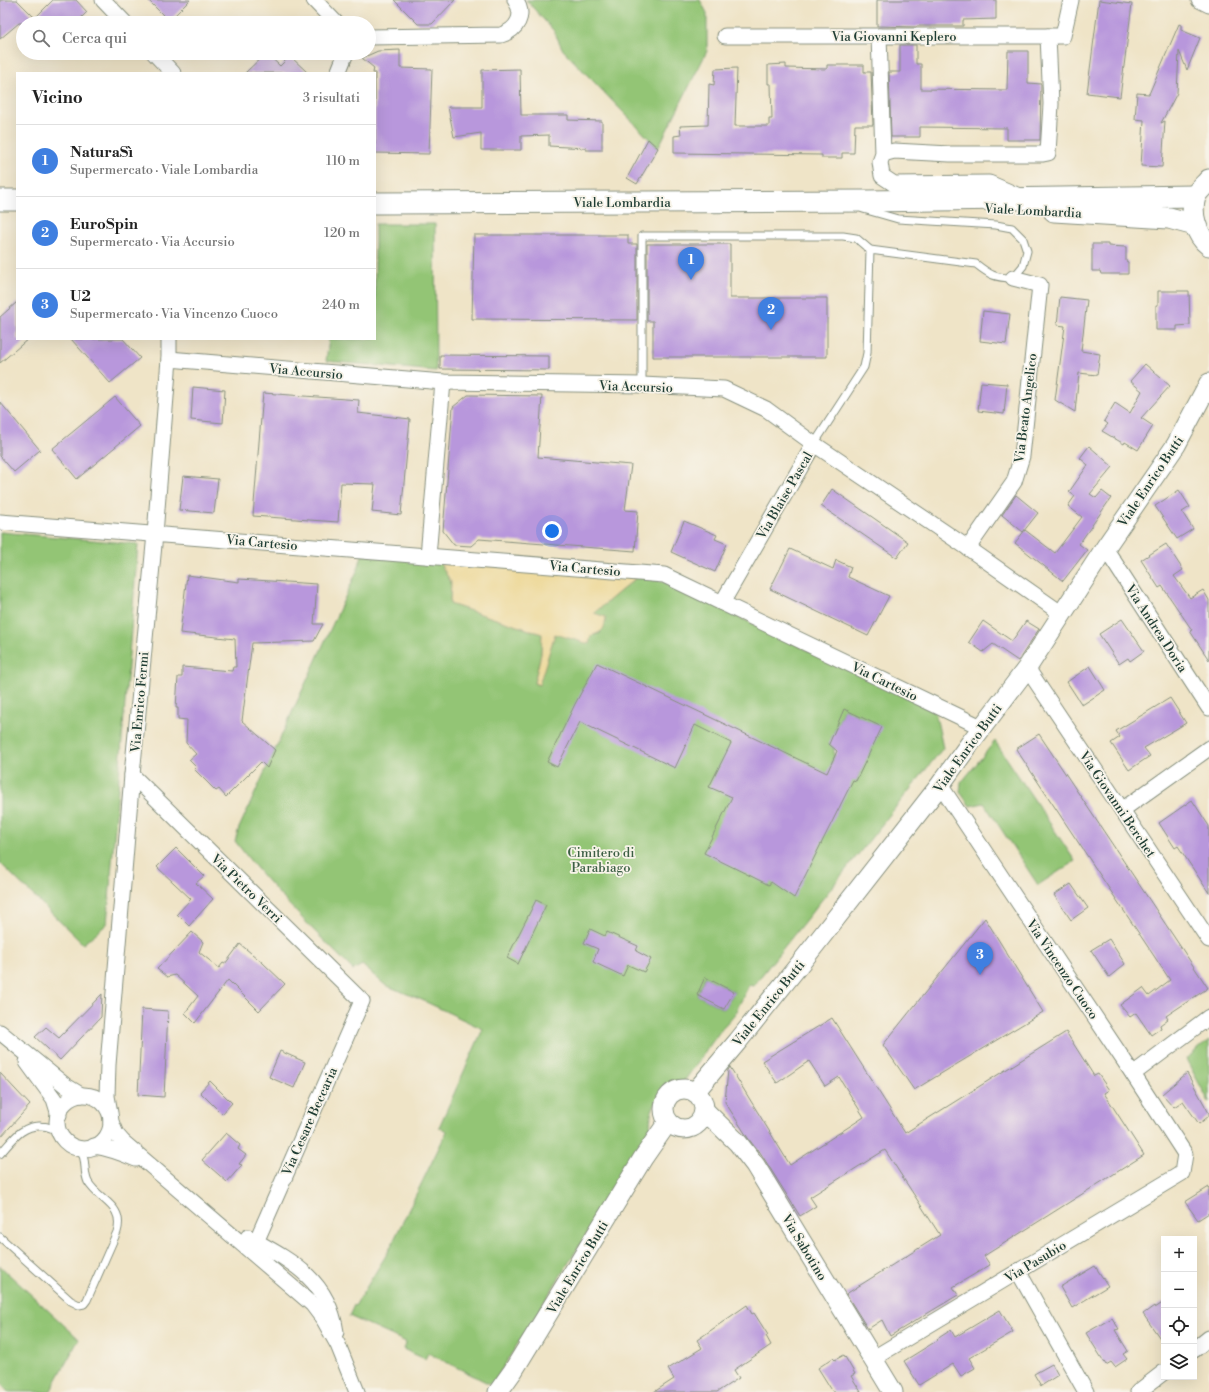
<!DOCTYPE html>
<html lang="it">
<meta charset="utf-8">
<style>
:root{--surface:#fff;--page:#f2f2f2;--text:#222;--muted:#767676;--line:#e0e0e0;--accent:#c8321e}
body{margin:0;font-family:"Libre Bodoni",serif;background:var(--page);color:var(--text)}
.controls{position:absolute;right:12px;bottom:12px;display:grid;overflow:hidden;border-radius:0px;box-shadow:0 4px 16px #0002}
.controls button{width:36px;height:36px;display:grid;place-items:center;padding:0;border:0;border-bottom:1px solid var(--line);background:var(--surface);color:var(--text);font:20px sans-serif}
.you{position:absolute;left:552px;top:531px;width:14px;height:14px;margin:-10px;border:3px solid #fff;border-radius:50%;background:#1a73e8;box-shadow:0 0 0 6px #1a73e833}
.badge{display:grid;place-items:center;width:26px;height:26px;border-radius:50%;background:var(--accent);color:#fff;font-size:13px;font-weight:700}
.pin{position:absolute;translate:-50% -33px;filter:drop-shadow(0 1px 2px #0008)}
.pin::after{content:'';position:absolute;top:21px;width:14px;height:12px;background:inherit;clip-path:polygon(0 0,100% 0,50% 100%)}
.list{margin:0;padding:0;list-style:none}
h2{display:flex;justify-content:space-between;align-items:center;height:52px;margin:0;padding:0 16px;font-size:17px}
h2 small{font-size:13px;font-weight:400;color:var(--muted)}
.list li{display:grid;grid-template-columns:26px 1fr auto;gap:12px;align-items:center;box-sizing:border-box;height:72px;padding:0 16px;border-top:1px solid var(--line)}
.list b{display:block;font-size:15px;white-space:nowrap}
.list p{margin:0;font-size:13px;white-space:nowrap;color:var(--muted)}
.list em{font-size:13px;font-style:normal;color:var(--muted)}
.icon{flex:none;width:22px;height:22px;fill:none;stroke:currentColor;stroke-width:2;stroke-linecap:round;stroke-linejoin:round}
.map{position:relative;flex:none;width:1209px;height:1392px;overflow:hidden}
.search{position:absolute;background:var(--surface);box-shadow:0 4px 16px #0002;left:16px;top:16px;width:360px;height:44px;display:flex;align-items:center;gap:10px;box-sizing:border-box;padding:0 14px;border-radius:22px;color:var(--muted);font-size:15px}
.panel{position:absolute;background:var(--surface);box-shadow:0 4px 16px #0002;left:16px;top:72px;width:360px;height:268px;border-radius:0px}
.map>svg:first-child{display:block}
.green{fill:#93c575;stroke:#598154;fill-rule:evenodd}
.sand{fill:#eeda9e;stroke:#868c69}
.building{fill:#b897dc}
.lines{fill:none;stroke-linecap:round;stroke-linejoin:round}
.service-casing{stroke:#87907e;stroke-width:9}
.minor-casing{stroke:#87907e;stroke-width:17}
.tertiary-casing{stroke:#87907e;stroke-width:21}
.secondary-casing{stroke:#87907e;stroke-width:23}
.service{stroke:#fff;stroke-width:7}
.minor{stroke:#fff;stroke-width:15}
.tertiary{stroke:#fff;stroke-width:19}
.secondary{stroke:#fff;stroke-width:21}
.labels{text-anchor:middle;stroke-width:3.5;stroke-linejoin:round;paint-order:stroke}
.street-label{font-size:13px;fill:#1f3d34;stroke:#f7f3e8}
.park-label{font-size:13px;fill:#3c5f44;stroke:#f7f3e8}
</style>
<div class="map">
<svg width="1209" height="1392" viewBox="0 0 1209 1392">
<rect width="100%" height="100%" fill="#f7f3e8"/>
<filter id="ink" filterUnits="userSpaceOnUse"><feTurbulence type="fractalNoise" baseFrequency=".025" numOctaves="2"/><feDisplacementMap in="SourceGraphic" scale="8" xChannelSelector="R" yChannelSelector="G"/><feConvolveMatrix kernelMatrix="1 2 1 2 8 2 1 2 1" color-interpolation-filters="sRGB"/></filter>
<filter id="wash" filterUnits="userSpaceOnUse"><feTurbulence type="fractalNoise" baseFrequency=".012" numOctaves="4" result="noise"/><feDisplacementMap in="SourceGraphic" scale="16" xChannelSelector="R" yChannelSelector="G"/><feGaussianBlur stdDeviation="0.9" result="paint"/><feColorMatrix in="noise" values="0 0 0 0 0 0 0 0 0 0 0 0 0 0 0 0 0 1.4 0 .05"/><feComposite in="paint" operator="in"/></filter>
<g filter="url(#wash)">
<rect width="100%" height="100%" fill="#efe4c7"/>
<g class="green">
<polygon points="526,0 700,0 707,13 707,51 658,148 563,50 554,31"/>
<polygon points="375,224 435,224 436,371 326,361 329,339 375,339"/>
<polygon points="0,532 138,544 107,924 83,944 0,863"/>
<path d="M362,555l77,7 12,20 -1,22 92,30 -1,20 -7,29 4,2 17,-52 36,3 10,-3 -8,-19 44,-37 26,4 272,130 8,37 -190,238 -4,-1 -15,30 -11,12 -38,53c-5,5 -12,6 -19,10 -4,2 -6,6 -8,9 -8,12 -8,20 -8,34l-158,252 -64,-32 -3,6 -22,-10 3,-7 -57,-26 5,-11 1,1 33,-54 59,-121 -8,-4 44,-98 -61,-29 -37,-15 -23,-20 -9,5c-41,-42 -83,-82 -118,-129l4,-13 119,-259zM844,709l37,18 -25,54 -15,-6 -10,-9 3,-10v-8l-5,-4zM705,977l29,15 -10,17 -27,-14 3,-8z"/>
<polygon points="995,741 1075,861 1038,885 984,803 970,806 960,792 961,783"/>
<polygon points="1209,1040 1209,1102 1186,1059"/>
<polygon points="0,1266 79,1339 50,1392 9,1392 0,1382"/>
</g>
<path class="sand" d="M439,562l198,15 -43,36 12,4c-2,13 -2,14 -15,19l-2,8 -34,-10 -16,51 -5,-2 7,-29 1,-20 -92,-30 1,-22z"/>
<g id="blocks">
<g class="building">
<polygon points="0,0 17,0 35,18 53,0 76,0 87,12 76,23 19,23 0,39"/>
<polygon points="148,0 190,0 169,21"/>
<polygon points="394,0 455,0 432,24 418,24"/>
<polygon points="877,0 996,0 996,19 963,20 963,26 917,26 917,27 877,26"/>
<polygon points="1099,0 1132,4 1120,97 1087,93"/>
<polygon points="1179,24 1181,25 1181,30 1200,38 1187,70 1179,51 1177,93 1161,123 1165,121 1162,167 1141,166 1144,120 1135,119 1137,93 1149,94"/>
<polygon points="900,45 916,45 916,64 921,64 921,89 1007,90 1008,51 1028,51 1028,83 1041,84 1040,140 1007,140 1007,128 920,127 920,137 891,137 889,72 900,72"/>
<polygon points="400,50 400,68 432,69 429,154 375,153 375,73 373,73 374,68 362,58 378,51"/>
<polygon points="266,53 280,66 290,56 308,73 245,73"/>
<polygon points="786,64 786,68 827,69 827,65 864,65 864,72 871,72 873,125 855,125 854,153 842,153 842,158 822,158 822,155 674,153 674,136 681,135 680,126 708,125 709,84 714,85 715,69 737,68 735,126 769,126 769,119 772,119 771,84 768,84 768,65"/>
<polygon points="520,69 521,115 568,115 568,120 602,121 602,150 586,150 586,148 549,146 549,135 521,136 521,150 481,150 481,133 454,137 448,107 482,107 482,70"/>
<polygon points="648,139 658,148 637,184 627,178"/>
<polygon points="474,235 628,235 628,244 637,244 637,320 472,319"/>
<polygon points="647,244 730,244 730,298 827,298 827,357 653,357 653,321 647,321"/>
<polygon points="1092,244 1108,244 1108,246 1126,247 1126,261 1128,262 1128,274 1101,274 1100,271 1092,271"/>
<polygon points="1158,291 1189,291 1190,325 1177,326 1177,330 1156,330 1156,305 1158,305"/>
<polygon points="1060,297 1087,300 1081,351 1100,354 1097,375 1079,373 1075,412 1055,400 1065,326 1057,325"/>
<polygon points="17,302 17,339 28,339 0,363 0,317"/>
<polygon points="983,311 1010,314 1006,344 980,341"/>
<polygon points="71,339 123,339 140,358 110,383"/>
<polygon points="440,355 549,356 549,370 440,369"/>
<polygon points="1145,364 1170,386 1141,418 1153,426 1138,450 1125,442 1124,444 1102,431 1108,424 1104,421 1115,403 1130,413 1142,391 1130,381"/>
<polygon points="981,382 1007,384 1004,414 978,411"/>
<polygon points="193,387 225,390 223,423 191,420"/>
<polygon points="263,393 359,400 358,413 410,419 401,515 372,512 375,484 341,483 338,522 253,516"/>
<polygon points="468,395 542,396 538,457 631,465 625,510 638,511 635,551 479,539 471,546 454,545 443,531 453,407"/>
<polygon points="115,397 140,426 77,479 52,449"/>
<polygon points="0,402 40,450 14,472 0,456"/>
<polygon points="1089,446 1113,467 1090,494 1096,498 1102,491 1111,498 1079,544 1087,550 1063,581 1015,543 1025,530 1055,553 1082,517 1068,506 1075,496 1069,492 1088,465 1080,458"/>
<polygon points="183,476 218,479 214,513 179,510"/>
<polygon points="832,489 908,542 897,558 821,506"/>
<polygon points="1179,490 1190,507 1182,512 1193,529 1177,539 1155,506"/>
<polygon points="1016,495 1038,513 1023,532 1002,515"/>
<polygon points="684,521 717,535 715,539 727,544 715,572 671,552"/>
<polygon points="1166,544 1183,570 1174,576 1190,598 1203,590 1209,600 1209,660 1190,631 1192,630 1162,586 1159,588 1141,560"/>
<polygon points="790,549 833,569 836,560 851,567 848,577 889,596 868,636 770,589"/>
<polygon points="187,575 239,582 239,579 317,584 314,624 323,624 314,641 252,643 242,721 275,750 267,768 261,762 226,797 219,789 216,791 194,769 196,767 189,760 196,754 186,743 187,720 178,719 178,708 176,708 178,677 182,677 182,667 232,671 233,667 236,667 235,639 180,633"/>
<polygon points="1122,619 1144,651 1130,661 1128,658 1119,664 1099,634"/>
<polygon points="983,621 1012,641 1026,621 1039,629 1018,661 993,644 983,652 969,642"/>
<polygon points="597,663 827,773 837,751 829,744 844,709 882,727 856,781 853,780 794,898 771,882 769,885 704,853 732,797 709,787 731,743 695,725 675,768 580,722 557,767 547,762 575,704"/>
<polygon points="1090,666 1105,690 1082,705 1067,682"/>
<polygon points="1170,698 1186,723 1144,748 1150,756 1129,770 1111,743 1120,737 1116,731"/>
<polygon points="1039,734 1208,988 1166,1016 1168,1019 1160,1025 1161,1028 1151,1035 1136,1013 1130,1017 1120,1005 1143,988 1149,996 1170,980 1016,749"/>
<polygon points="1192,800 1209,826 1209,893 1178,846 1175,848 1159,823"/>
<polygon points="176,848 204,876 196,883 213,899 189,926 177,914 191,899 157,867"/>
<polygon points="1071,884 1088,908 1071,920 1054,895"/>
<polygon points="536,900 546,905 518,964 507,958"/>
<polygon points="985,918 1043,1012 914,1090 883,1045"/>
<polygon points="590,929 605,936 607,932 638,946 636,951 651,959 644,972 628,965 623,976 593,962 598,949 584,943"/>
<polygon points="192,932 203,942 199,952 219,968 223,963 225,964 240,944 263,963 285,984 259,1011 228,980 195,1023 185,1013 198,996 175,975 167,977 157,969"/>
<polygon points="1109,939 1125,964 1109,977 1091,950"/>
<polygon points="705,977 734,992 724,1009 697,995"/>
<polygon points="102,994 101,1017 60,1060 35,1037 46,1027 59,1038"/>
<polygon points="142,1009 168,1011 164,1097 138,1095"/>
<polygon points="832,1018 905,1133 1066,1032 1094,1076 1098,1074 1109,1090 1104,1093 1144,1155 984,1256 990,1265 953,1287 958,1295 890,1336 882,1320 868,1329 846,1294 940,1235 885,1150 810,1197 816,1206 800,1216 758,1149 757,1150 748,1138 725,1102 728,1070 730,1067 790,1165 864,1117 839,1077 825,1086 809,1061 777,1083 762,1061"/>
<polygon points="280,1051 305,1062 294,1088 269,1077"/>
<polygon points="0,1073 30,1105 0,1138"/>
<polygon points="1187,1073 1209,1113 1209,1116 1199,1124 1183,1101 1174,1107 1162,1094"/>
<polygon points="210,1081 232,1103 222,1114 200,1092"/>
<polygon points="226,1133 240,1145 238,1149 246,1155 239,1164 242,1165 227,1182 202,1160"/>
<polygon points="1209,1187 1209,1213 1198,1220 1185,1202"/>
<polygon points="1095,1266 1108,1286 1072,1308 1060,1287"/>
<polygon points="1164,1302 1164,1344 1143,1314 1154,1306 1155,1308"/>
<polygon points="747,1305 752,1314 754,1313 768,1335 766,1336 771,1345 734,1370 739,1378 717,1392 654,1392 674,1379 668,1369 702,1348 697,1340"/>
<polygon points="1000,1310 1013,1332 969,1358 975,1368 961,1376 953,1364 919,1385 904,1361 938,1340 937,1339 951,1330 955,1337"/>
<polygon points="1112,1318 1119,1329 1115,1330 1128,1351 1123,1354 1127,1359 1115,1367 1111,1362 1106,1365 1086,1333"/>
<polygon points="844,1355 855,1374 851,1376 861,1392 833,1392 818,1368 833,1358 835,1360"/>
<polygon points="1052,1364 1058,1375 1041,1386 1034,1374"/>
</g>
</g>
</g>
<g filter="url(#ink)">
<use href="#blocks" fill-opacity="0" stroke="#87907e" stroke-width="1"/>
<g class="lines">
<defs>
<g id="service">
<polyline points="642,385 642,236 843,236 856,238 870,250"/>
<path d="M814,444l50,-77 3,-14 3,-103 106,14c14,11 19,14 37,14l10,-12 4,-15 -4,-12 -11,-11 -16,-3 -98,-6 -35,-10"/>
<path d="M0,1154c12,-13 21,-29 41,-28 8,0 14,3 20,9"/>
<path d="M0,1237l71,64 8,4 5,-1 3,-4 30,-68c8,-27 -18,-31 -29,-50 -6,-13 1,-23 -11,-35"/>
</g>
<g id="minor">
<polyline points="103,0 125,23"/>
<polyline points="314,0 336,23"/>
<polyline points="1199,0 1209,5"/>
<polyline points="725,36 1063,36 1071,0"/>
<polyline points="879,36 883,154"/>
<path d="M369,37l132,-2c16,-5 25,-20 14,-35"/>
<polyline points="154,53 173,73"/>
<polyline points="338,73 346,53"/>
<polyline points="1019,196 989,183 894,184 882,176 880,162 883,154 894,151 950,154 1043,154 1048,153 1051,104 1048,36"/>
<polyline points="1013,278 1040,285 1022,456 1014,482 968,548 1062,614"/>
<polyline points="169,359 443,382 642,385 724,389 766,409 814,444"/>
<polyline points="0,522 664,575 981,727"/>
<polyline points="1105,548 1209,708"/>
<polyline points="428,556 443,382"/>
<polyline points="722,603 814,444 968,548"/>
<polyline points="1027,668 1209,940"/>
<polyline points="132,775 362,1001 256,1242 253,1253"/>
<polyline points="1122,810 1209,748"/>
<polyline points="0,1032 66,1086 81,1095"/>
<polyline points="27,1062 54,1099 59,1115"/>
<polyline points="1133,1074 1209,1017"/>
<circle cx="84" cy="1122" r="27"/>
<polyline points="110,1113 107,1096 108,1065 132,775 155,534 169,359 169,339"/>
<polyline points="111,1122 116,1134 123,1142 312,1304 324,1320 338,1345 357,1392"/>
<path d="M94,1146c15,2 28,7 42,13"/>
<path d="M248,1237c43,24 80,42 88,95"/>
<polyline points="1018,1271 1086,1392"/>
<polyline points="1194,1350 1209,1338"/>
<polyline points="872,1359 1182,1173 1185,1154 1133,1074 940,785"/>
<polyline points="1138,1392 1164,1372"/>
</g>
<g id="tertiary">
<circle cx="684" cy="1109" r="20"/>
<polyline points="695,1092 738,1041 807,955 940,785 971,742 1027,668 1105,548 1176,445 1209,383"/>
<polyline points="705,1111 738,1143 755,1165 893,1392"/>
<polyline points="498,1392 513,1371 643,1158 668,1122"/>
</g>
<g id="secondary">
<path d="M1209,180c-4,5 -12,11 -14,17 -5,16 1,38 14,48"/>
<polyline points="0,200 17,200"/>
<polyline points="375,203 869,201 1195,196"/>
<polyline points="1054,211 1169,218 1195,225"/>
</g>
</defs>
<use href="#service" class="service-casing"/>
<use href="#minor" class="minor-casing"/>
<use href="#tertiary" class="tertiary-casing"/>
<use href="#secondary" class="secondary-casing"/>
<use href="#service" class="service"/>
<use href="#minor" class="minor"/>
<use href="#tertiary" class="tertiary"/>
<use href="#secondary" class="secondary"/>
</g>
</g>
<g class="labels">
<g class="street-label">
<text x="894" y="41">Via Giovanni Keplero</text>
<text x="622" y="207">Viale Lombardia</text>
<text transform="translate(1033 210) rotate(3)" y="5">Viale Lombardia</text>
<text transform="translate(306 371) rotate(5)" y="5">Via Accursio</text>
<text transform="translate(636 386) rotate(2)" y="5">Via Accursio</text>
<text transform="translate(1025 408) rotate(-83)" y="5">Via Beato Angelico</text>
<text transform="translate(1150 481) rotate(-56)" y="5">Viale Enrico Butti</text>
<text transform="translate(784 495) rotate(-60)" y="5">Via Blaise Pascal</text>
<text transform="translate(262 542) rotate(5)" y="5">Via Cartesio</text>
<text transform="translate(585 568) rotate(5)" y="5">Via Cartesio</text>
<text transform="translate(1157 628) rotate(57)" y="5">Via Andrea Doria</text>
<text transform="translate(885 681) rotate(26)" y="5">Via Cartesio</text>
<text transform="translate(139 702) rotate(-85)" y="5">Via Enrico Fermi</text>
<text transform="translate(967 748) rotate(-54)" y="5">Viale Enrico Butti</text>
<text transform="translate(1118 804) rotate(56)" y="5">Via Giovanni Berchet</text>
<text transform="translate(247 888) rotate(44)" y="5">Via Pietro Verri</text>
<text transform="translate(1063 969) rotate(56)" y="5">Via Vincenzo Cuoco</text>
<text transform="translate(768 1003) rotate(-51)" y="5">Viale Enrico Butti</text>
<text transform="translate(309 1121) rotate(-66)" y="5">Via Cesare Beccaria</text>
<text transform="translate(805 1247) rotate(59)" y="5">Via Sabotino</text>
<text transform="translate(1035 1261) rotate(-31)" y="5">Via Pasubio</text>
<text transform="translate(577 1267) rotate(-59)" y="5">Viale Enrico Butti</text>
</g>
<g class="park-label">
<text x="601" y="857">Cimitero di<tspan x="601" dy="15">Parabiago</tspan></text>
</g>
</g>
</svg>
<div class="controls">
<button>+</button>
<button>−</button>
<button><svg class="icon" aria-label="locate" viewBox="0 0 24 24"><circle cx="12" cy="12" r="6"/><path d="M12 2v4M12 18v4M2 12h4M18 12h4"/></svg></button>
<button><svg class="icon" aria-label="layers" viewBox="0 0 24 24"><path d="M12 4l9 5-9 5-9-5zM3 14l9 5 9-5"/></svg></button>
</div>
<div class="you"></div>
<div class="pin badge" style="left:691px;top:280px;background:#3f7fe0">1</div>
<div class="pin badge" style="left:771px;top:330px;background:#3f7fe0">2</div>
<div class="pin badge" style="left:980px;top:975px;background:#3f7fe0">3</div>
<div class="search"><svg class="icon" aria-label="search" viewBox="0 0 24 24"><circle cx="10" cy="10" r="6"/><path d="M15 15l6 6"/></svg>Cerca qui</div>
<section class="panel">
<h2>Vicino<small>3 risultati</small></h2>
<ul class="list">
<li><span class="badge" style="background:#3f7fe0">1</span><div><b>NaturaSì</b><p>Supermercato · Viale Lombardia</p></div><em>110 m</em></li>
<li><span class="badge" style="background:#3f7fe0">2</span><div><b>EuroSpin</b><p>Supermercato · Via Accursio</p></div><em>120 m</em></li>
<li><span class="badge" style="background:#3f7fe0">3</span><div><b>U2</b><p>Supermercato · Via Vincenzo Cuoco</p></div><em>240 m</em></li>
</ul>
</section>
</div>
